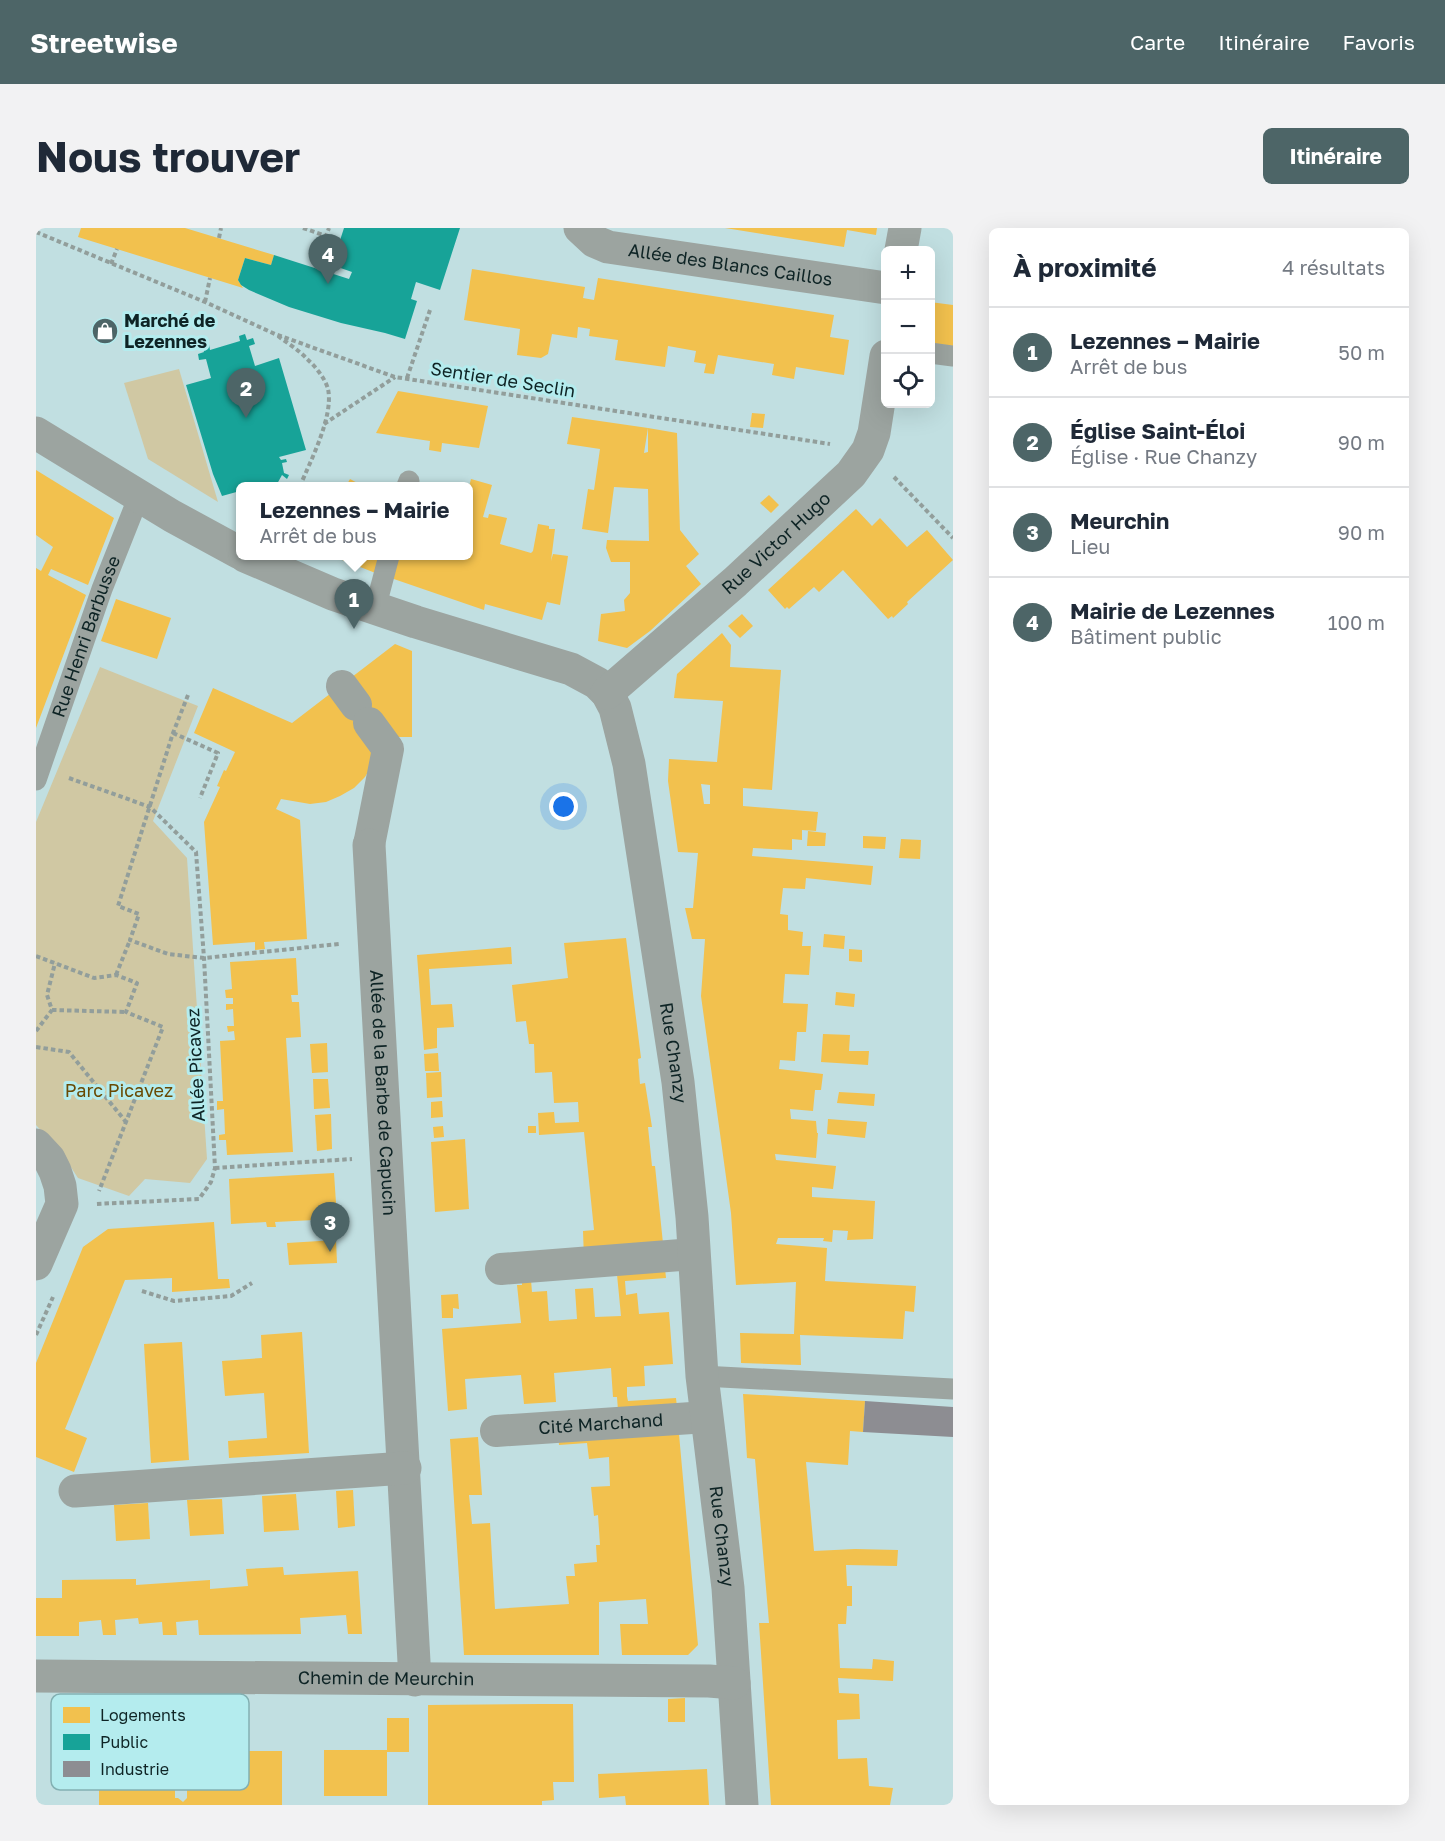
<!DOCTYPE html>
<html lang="fr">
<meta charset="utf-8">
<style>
:root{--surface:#fff;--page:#f2f2f3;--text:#1f2937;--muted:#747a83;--line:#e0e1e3;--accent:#4d6567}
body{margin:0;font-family:"Golos Text",sans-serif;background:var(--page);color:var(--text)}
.controls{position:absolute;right:18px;top:18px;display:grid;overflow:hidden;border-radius:9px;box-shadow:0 6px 24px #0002}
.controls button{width:54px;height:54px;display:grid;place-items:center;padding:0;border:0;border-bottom:2px solid var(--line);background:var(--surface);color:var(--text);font:30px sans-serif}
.you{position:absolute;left:528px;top:579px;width:21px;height:21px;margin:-15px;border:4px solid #fff;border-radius:50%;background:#1a73e8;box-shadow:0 0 0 9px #1a73e833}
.badge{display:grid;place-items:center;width:39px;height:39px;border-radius:50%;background:var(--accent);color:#fff;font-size:20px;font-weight:700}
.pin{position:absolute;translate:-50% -50px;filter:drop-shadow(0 2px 3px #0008)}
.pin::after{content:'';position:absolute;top:32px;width:21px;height:18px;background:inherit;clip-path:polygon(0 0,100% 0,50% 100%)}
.popup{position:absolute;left:200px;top:254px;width:237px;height:78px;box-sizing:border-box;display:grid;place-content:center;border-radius:9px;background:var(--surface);filter:drop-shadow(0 2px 4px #0005);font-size:20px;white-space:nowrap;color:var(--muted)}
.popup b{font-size:22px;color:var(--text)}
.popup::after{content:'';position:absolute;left:50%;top:100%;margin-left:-12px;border:12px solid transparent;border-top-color:var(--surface)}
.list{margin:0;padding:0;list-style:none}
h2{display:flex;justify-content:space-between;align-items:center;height:78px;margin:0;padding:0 24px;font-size:26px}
h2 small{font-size:20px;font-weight:400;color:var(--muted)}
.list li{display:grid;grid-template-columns:39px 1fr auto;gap:18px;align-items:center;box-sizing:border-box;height:90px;padding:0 24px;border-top:2px solid var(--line)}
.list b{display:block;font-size:22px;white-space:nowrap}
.list p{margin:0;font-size:20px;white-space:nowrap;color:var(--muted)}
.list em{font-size:20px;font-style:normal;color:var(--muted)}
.icon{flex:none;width:33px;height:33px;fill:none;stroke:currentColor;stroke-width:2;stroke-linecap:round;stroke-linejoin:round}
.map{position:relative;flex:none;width:917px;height:1577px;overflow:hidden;border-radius:9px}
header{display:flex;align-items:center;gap:36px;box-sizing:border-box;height:84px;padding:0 30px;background:var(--accent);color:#fff}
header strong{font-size:28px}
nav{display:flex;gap:33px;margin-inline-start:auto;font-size:21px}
.intro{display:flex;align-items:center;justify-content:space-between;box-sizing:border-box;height:144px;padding:0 36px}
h1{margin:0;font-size:42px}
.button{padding:15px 27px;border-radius:9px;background:var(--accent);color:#fff;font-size:21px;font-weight:700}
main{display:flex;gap:36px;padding:0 36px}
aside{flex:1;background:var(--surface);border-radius:9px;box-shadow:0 6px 24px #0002}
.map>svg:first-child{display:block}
.green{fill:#d0c8a3}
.homes{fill:#f2c14e;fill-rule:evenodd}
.public{fill:#17a398}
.industry{fill:#8d8d92}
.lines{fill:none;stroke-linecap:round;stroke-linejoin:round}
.path{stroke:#929e9b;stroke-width:4;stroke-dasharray:4.5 3;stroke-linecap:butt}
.service{stroke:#9ca4a0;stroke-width:21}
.pedestrian{stroke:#9ca4a0;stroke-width:32}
.minor{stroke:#9ca4a0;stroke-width:33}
.labels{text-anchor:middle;stroke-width:6;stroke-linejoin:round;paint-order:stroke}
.street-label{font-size:18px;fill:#0e2425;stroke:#b4ecee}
.poi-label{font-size:18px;font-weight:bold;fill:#0e2425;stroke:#b4ecee;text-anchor:start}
.park-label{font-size:18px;fill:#694903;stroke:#b4ecee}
.key{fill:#b4ecee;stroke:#82b0b2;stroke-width:1.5}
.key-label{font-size:16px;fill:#0e2425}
</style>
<header>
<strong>Streetwise</strong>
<nav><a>Carte</a><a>Itinéraire</a><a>Favoris</a></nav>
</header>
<div class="intro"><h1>Nous trouver</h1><a class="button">Itinéraire</a></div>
<main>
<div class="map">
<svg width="917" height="1577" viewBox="0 0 917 1577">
<rect width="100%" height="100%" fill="#c1dfe1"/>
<g class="green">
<polygon points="143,141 182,274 112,231 88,155"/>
<polygon points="64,439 162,478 117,593 151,630 171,931 154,955 109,951 93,968 42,950 25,924 0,897 0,594"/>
</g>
<g class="homes">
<polygon points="45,0 149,0 238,27 235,37 209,30 202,52 207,60 42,9"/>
<polygon points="689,0 841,0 840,7 811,2 808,19"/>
<polygon points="436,41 549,59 547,70 558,72 562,50 798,87 794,109 813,112 808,147 760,139 758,151 736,147 738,136 682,127 678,146 668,145 670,136 658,134 660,123 632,118 629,139 579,132 582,112 553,108 554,101 542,99 541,110 516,106 512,126 505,130 481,127 484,101 428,92"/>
<polygon points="894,74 917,77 917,118 894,115"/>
<polygon points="362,163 452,178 443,220 406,215 405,224 393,222 394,213 340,205"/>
<polygon points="716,185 729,186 727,200 714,199"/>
<polygon points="536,189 612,200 608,225 612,224 612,200 641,205 644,302 663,326 650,338 665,356 614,403 591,420 562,413 565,386 589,383 588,372 594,365 594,334 575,334 570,320 571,312 613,313 612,261 578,259 572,305 546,301 552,261 558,262 564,221 531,216"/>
<polygon points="0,242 78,290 52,357 15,341 12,347 50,367 0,500 0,340 5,343 17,319 0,307"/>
<polygon points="314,251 327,258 310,258"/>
<polygon points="435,251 456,257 447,289 452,290 453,286 471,290 464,316 495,325 497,323 502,296 513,298 513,301 519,301 515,333 517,326 532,328 531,335 524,377 511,374 506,392 449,376 448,382 352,349 357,328 432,328 432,263"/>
<polygon points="733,267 743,277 735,285 724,275"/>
<polygon points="820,281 836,298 844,290 871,319 891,302 917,332 871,374 872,376 857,390 856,388 852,391 807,342 783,364 778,359 753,381 751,379 749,381 732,362"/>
<polygon points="296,328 347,328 342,346"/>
<polygon points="80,371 135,390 121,431 65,413"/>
<polygon points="706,386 717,398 704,410 692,398"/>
<path d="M686,405l9,12 -1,22 51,3 -9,120 -29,-2v18l75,6 -2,19 -14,-1v10l-10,-1v11l-39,-2 -1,8 121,10 -2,19 -65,-7 -1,11 -22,-1 -3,26 8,1v15l15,2 -1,14h9l-2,29 -24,-1 -2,29 25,1 -2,28h-9l-2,29 -15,-1 -1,9 44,5 -2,16h-6l-2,21 -23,-2 1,10 25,2 1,12h1l-2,25 -41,-4 1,6 60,6 -3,23 -21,-2v10l63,4 -2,38 -26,1 1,-9 -15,-1 -1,12 -9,-1 1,-3h-46l-2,6 51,4 -2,33 91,5 -2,26 -9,-1 -2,28 -103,-4 1,30 -60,-2 -1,-30 54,1 2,-52 -60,3 -5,-72 -30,-217 4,-57h-13l-7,-31h8l5,-55 -20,-1 -10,-71 1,-22 48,3 6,-61 -49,-3 3,-24zM665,556l9,1v19h-6z"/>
<polygon points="359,416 376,423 376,509 353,509 329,549 318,560 304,568 290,574 274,576 245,571 240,581 264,592 271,711 228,714 229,721 219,722 219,714 177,717 168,594 184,559 181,558 188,542 190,543 199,524 158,505 177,460 256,495"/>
<polygon points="772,603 790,605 789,618 771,618"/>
<polygon points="827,608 850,609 849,621 827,620"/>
<polygon points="865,611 885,612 884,631 863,630"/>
<polygon points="788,706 809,708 808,721 787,719"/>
<polygon points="590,710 605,830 602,831 604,856 609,855 616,899 612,899 616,938 619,938 628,1025 548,1031 547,1003 558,1002 548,904 503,907 502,885 518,884 519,895 543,894 542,874 518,875 516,844 499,845 498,816 493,816 490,793 480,794 476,757 532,750 528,715"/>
<polygon points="475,719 476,736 393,741 395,777 416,776 418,799 401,800 401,820 388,822 381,727"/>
<polygon points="813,721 826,722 826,734 813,733"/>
<polygon points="260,730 262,767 255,767 256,774 263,774 265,809 250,810 257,924 191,927 190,912 183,912 183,907 189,906 188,881 181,882 181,873 187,873 184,813 199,812 198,803 192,804 191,798 198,798 197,781 190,782 190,776 197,776 197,770 190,770 189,762 196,761 194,734"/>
<polygon points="800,764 819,766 818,779 799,777"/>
<polygon points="787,806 814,807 813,823 833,823 832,837 785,834"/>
<polygon points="291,815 292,844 276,845 274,816"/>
<polygon points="402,825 403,843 389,843 388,826"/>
<polygon points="405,844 406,869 391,870 390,845"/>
<polygon points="277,851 292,851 294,880 278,881"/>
<polygon points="803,864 839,866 838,878 801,875"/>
<polygon points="406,873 407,889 395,890 395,874"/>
<polygon points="295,886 296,921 281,923 279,887"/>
<polygon points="792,891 831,894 829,910 791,906"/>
<polygon points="407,898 408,909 398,910 397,899"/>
<rect x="492" y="898" width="8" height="7"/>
<polygon points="429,911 433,981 399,984 395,914"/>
<polygon points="298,945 301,990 286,991 287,996 279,997 278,992 239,994 240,999 231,999 230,994 195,996 193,951"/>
<polygon points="178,994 182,1051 193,1051 194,1060 136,1064 136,1050 89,1052 29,1201 51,1210 38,1244 0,1229 0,1135 47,1019 72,1001"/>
<polygon points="300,1012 301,1035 253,1037 251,1015"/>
<polygon points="628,1031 630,1050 589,1053 590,1067 601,1065 603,1086 633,1084 637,1136 608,1138 609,1158 591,1159 591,1168 592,1173 640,1170 642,1188 582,1183 581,1169 577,1169 575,1140 518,1145 520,1174 488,1176 485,1147 429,1151 431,1181 412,1183 406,1101 485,1095 481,1057 486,1057 485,1041 494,1040 496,1064 511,1063 513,1093 541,1091 539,1061 557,1060 559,1089 585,1088 580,1036"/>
<polygon points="422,1066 423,1081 417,1080 417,1090 406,1090 405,1067"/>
<polygon points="266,1104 273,1225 193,1230 192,1213 231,1210 228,1165 189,1168 186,1133 226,1130 225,1107"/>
<polygon points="146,1114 153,1232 115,1235 108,1116"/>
<polygon points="707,1166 829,1173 827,1204 814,1203 812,1237 770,1234 778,1323 819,1321 862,1322 861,1338 810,1337 811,1358 816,1358 816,1378 811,1378 810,1396 802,1396 804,1440 836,1441 837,1431 858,1433 857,1453 802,1450 803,1465 823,1466 824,1491 801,1492 802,1531 831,1530 833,1558 857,1560 854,1577 735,1577 723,1395 733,1395 719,1231 711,1230"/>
<polygon points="642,1195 662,1417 652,1427 586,1427 584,1396 612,1396 610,1371 563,1374 563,1427 428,1427 414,1211 442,1209 446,1267 433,1267 436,1296 454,1295 459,1381 533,1376 530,1348 539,1348 538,1336 561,1334 560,1317 564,1317 562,1287 558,1288 555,1259 574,1258 573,1229 553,1231 551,1215 523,1217 522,1203"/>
<polygon points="317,1262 319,1298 302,1300 300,1263"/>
<polygon points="260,1266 263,1302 228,1304 226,1268"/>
<polygon points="186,1271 188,1306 154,1308 151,1272"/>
<polygon points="112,1275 114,1311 80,1313 78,1277"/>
<polygon points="247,1339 248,1347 322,1343 326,1406 312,1406 310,1387 264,1390 265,1406 163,1407 162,1392 140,1394 141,1407 127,1407 126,1394 103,1396 102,1390 79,1392 80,1407 67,1407 65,1392 43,1394 43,1408 0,1408 0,1370 26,1370 26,1352 100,1351 100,1357 174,1352 174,1361 212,1358 210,1341"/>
<polygon points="649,1470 649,1494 632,1494 632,1471"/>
<polygon points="506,1476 537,1476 538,1554 517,1554 518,1572 506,1573 506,1577 392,1577 392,1477"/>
<polygon points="63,1487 62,1520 32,1519 32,1488"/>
<rect x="351" y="1490" width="22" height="34"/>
<rect x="288" y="1522" width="63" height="46"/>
<polygon points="203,1523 246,1523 246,1577 63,1577 63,1552 86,1551 86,1559 118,1559 118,1551 139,1551 139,1570 142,1570 147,1574 151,1570 151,1555 173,1555 173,1530 203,1530"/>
<polygon points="671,1541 673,1577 590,1577 589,1568 563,1570 562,1546"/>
</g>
<g class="public">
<polygon points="308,0 424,0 404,62 380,54 375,71 381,73 369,111 349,105 305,95 253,79 213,62 205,57 202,52 209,30 235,37 238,27 313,51 316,44 296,37"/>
<polygon points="209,106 211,112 217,110 219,116 213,118 219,138 243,130 270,222 243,229 245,232 250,231 251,234 246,235 248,245 253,247 251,251 246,247 241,256 243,258 204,258 204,263 186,268 177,246 150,157 175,150 170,131 163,132 162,126 168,124 166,118 173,116 174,122 204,113 203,108"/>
</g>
<polygon class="industry" points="829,1173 917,1179 917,1209 827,1204"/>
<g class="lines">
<g class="path">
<polyline points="267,0 290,8 293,0"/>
<polyline points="0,4 169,74 239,106 359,149 794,216"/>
<polyline points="183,10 185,0"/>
<polyline points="75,36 81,21"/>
<polyline points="169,74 174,50"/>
<path d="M242,108c9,7 21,14 29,23 8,7 18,19 21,30 6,27 -18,73 -28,97"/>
<polyline points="371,150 394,82"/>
<polyline points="288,196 359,149"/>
<polyline points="858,249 917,310"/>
<polyline points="152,467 137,505 82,678 103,686 94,712 132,726 168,730 303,716"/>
<polyline points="137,505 182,525 164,570"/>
<polyline points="33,550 114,579 160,624 168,730 179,940 175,954 163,971 60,976"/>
<polyline points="0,728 58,750 80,747 101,755 90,784 127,799 63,963"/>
<polyline points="80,747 94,712"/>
<polyline points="16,782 90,784"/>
<polyline points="0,803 16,782 11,767 19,735"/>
<polyline points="0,819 33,824 90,894"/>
<polyline points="179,940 316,931"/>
<polyline points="106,1063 138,1073 195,1068 216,1055"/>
<polyline points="0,1107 17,1069"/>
</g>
<g class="service">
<polyline points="894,125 917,128"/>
<polyline points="371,258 373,253"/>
<polyline points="339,381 353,328"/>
<path id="s1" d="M0,552l66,-191 37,-93"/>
<polyline points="666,1148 917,1161"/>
</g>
<g class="pedestrian">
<polyline points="306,458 320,477"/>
<polyline points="333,617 352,521 333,495"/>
<polyline points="465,1041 658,1026"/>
<path id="s2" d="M460,1203l211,-14"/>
</g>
<g class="minor">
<path id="s3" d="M544,0l14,13 14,6 278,41"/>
<polyline points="865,22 869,0"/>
<polyline points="0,205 136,288 204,325"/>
<path id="s4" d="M209,328l88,38 83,28 155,47 26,14 10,10 8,15 14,56 49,318 14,135 10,159 26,212 14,217"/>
<path id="s5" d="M571,465l128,-111 116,-108 17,-24 6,-17 12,-77"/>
<path id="s6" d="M333,617l46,835"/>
<polyline points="0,917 13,931 19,943 24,958 26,976 0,1036"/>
<polyline points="39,1263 369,1240"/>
<path id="s7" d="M0,1448l673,5 25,2"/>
</g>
</g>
<defs>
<symbol id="shop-disc" viewBox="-11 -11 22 22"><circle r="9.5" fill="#4d6567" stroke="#b4ecee"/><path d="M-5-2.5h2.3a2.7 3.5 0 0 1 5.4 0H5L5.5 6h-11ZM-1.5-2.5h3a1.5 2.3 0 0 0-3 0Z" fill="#fff"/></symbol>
</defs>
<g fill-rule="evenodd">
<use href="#shop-disc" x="54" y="88" width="30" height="30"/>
</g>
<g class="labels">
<g class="street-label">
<text dy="6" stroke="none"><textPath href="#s3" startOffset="158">Allée des Blancs Caillos</textPath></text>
<text transform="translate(467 152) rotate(9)" y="6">Sentier de Seclin</text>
<text dy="6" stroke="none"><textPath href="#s5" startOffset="226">Rue Victor Hugo</textPath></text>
<text dy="6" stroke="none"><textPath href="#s1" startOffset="152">Rue Henri Barbusse</textPath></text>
<text dy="6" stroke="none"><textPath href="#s4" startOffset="756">Rue Chanzy</textPath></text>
<text transform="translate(160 837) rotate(-93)" y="6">Allée Picavez</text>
<text dy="6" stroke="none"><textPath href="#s6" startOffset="248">Allée de la Barbe de Capucin</textPath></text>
<text dy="6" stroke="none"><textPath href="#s2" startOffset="105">Cité Marchand</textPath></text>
<text dy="6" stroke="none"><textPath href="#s4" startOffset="1242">Rue Chanzy</textPath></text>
<text dy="6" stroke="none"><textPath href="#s7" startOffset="350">Chemin de Meurchin</textPath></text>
</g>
<g class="poi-label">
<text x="88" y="99">Marché de<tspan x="88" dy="21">Lezennes</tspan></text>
</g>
<g class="park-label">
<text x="83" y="869">Parc Picavez</text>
</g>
</g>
<rect x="15" y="1466" width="198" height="96" rx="9" class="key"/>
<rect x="27" y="1479" width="27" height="16" fill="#f2c14e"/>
<rect x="27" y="1506" width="27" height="16" fill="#17a398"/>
<rect x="27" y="1533" width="27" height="16" fill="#8d8d92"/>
<g class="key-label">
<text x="64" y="1493">Logements</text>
<text x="64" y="1520">Public</text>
<text x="64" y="1547">Industrie</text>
</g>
</svg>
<div class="controls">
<button>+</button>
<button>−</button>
<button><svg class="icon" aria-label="locate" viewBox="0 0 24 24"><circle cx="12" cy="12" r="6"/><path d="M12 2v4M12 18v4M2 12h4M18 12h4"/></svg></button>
</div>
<div class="you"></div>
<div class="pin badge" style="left:318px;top:401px">1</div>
<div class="popup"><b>Lezennes – Mairie</b>Arrêt de bus</div>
<div class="pin badge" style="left:210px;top:190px">2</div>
<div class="pin badge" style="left:294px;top:1024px">3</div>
<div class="pin badge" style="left:292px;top:56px">4</div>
</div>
<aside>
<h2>À proximité<small>4 résultats</small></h2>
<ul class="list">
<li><span class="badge">1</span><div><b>Lezennes – Mairie</b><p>Arrêt de bus</p></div><em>50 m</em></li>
<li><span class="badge">2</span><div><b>Église Saint-Éloi</b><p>Église · Rue Chanzy</p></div><em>90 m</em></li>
<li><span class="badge">3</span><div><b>Meurchin</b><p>Lieu</p></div><em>90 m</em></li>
<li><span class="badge">4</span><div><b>Mairie de Lezennes</b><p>Bâtiment public</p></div><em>100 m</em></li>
</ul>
</aside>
</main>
